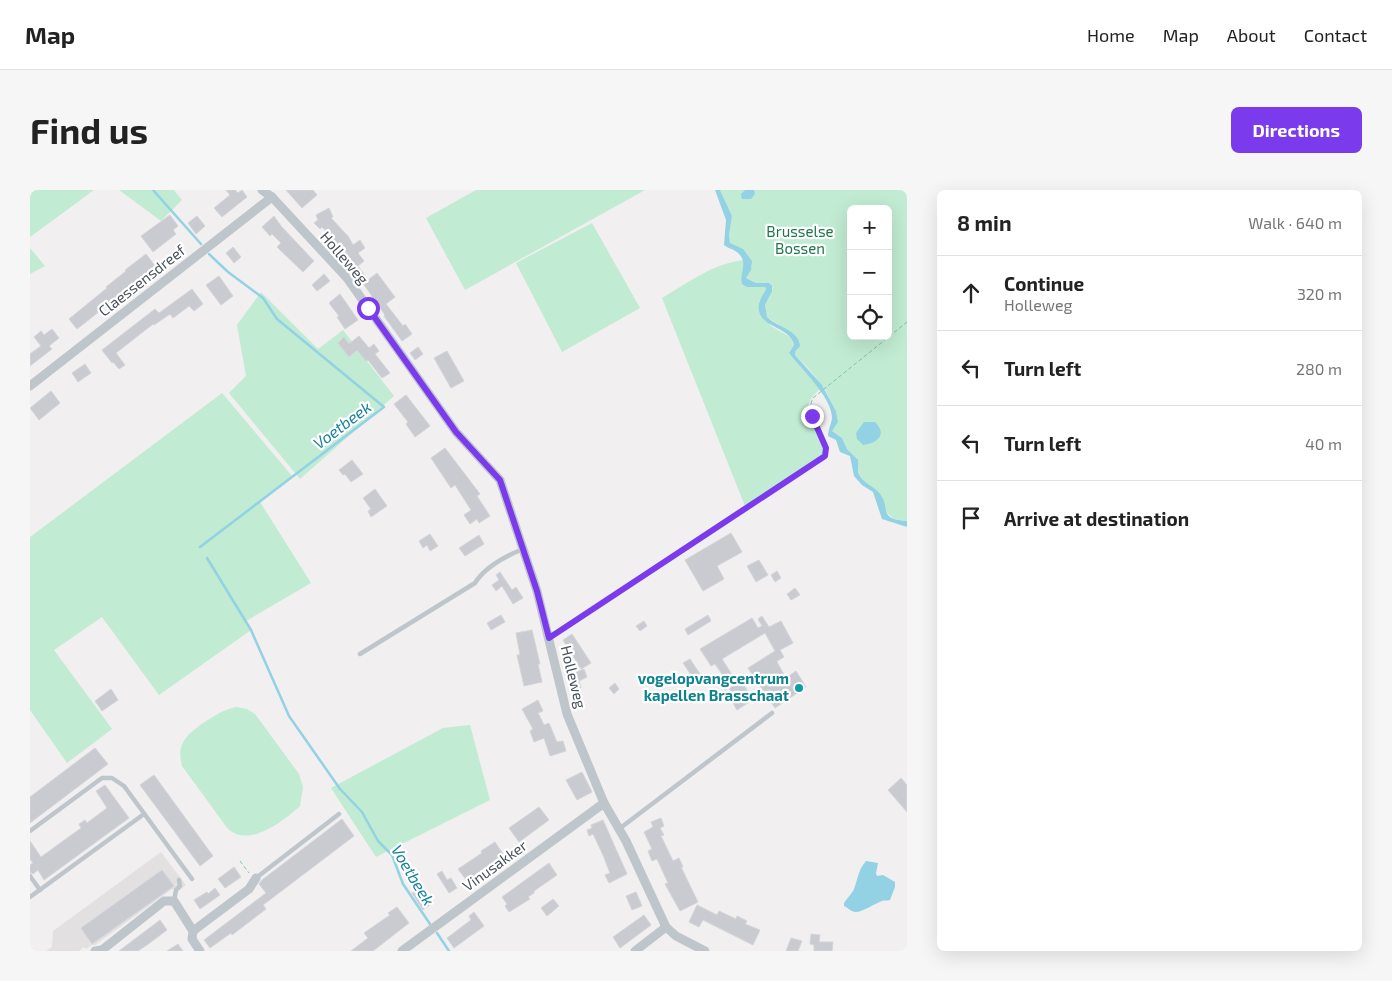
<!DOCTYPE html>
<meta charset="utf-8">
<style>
:root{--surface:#fff;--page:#f6f6f6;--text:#222;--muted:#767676;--line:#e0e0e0;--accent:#7c3aed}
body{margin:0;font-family:"Exo 2",sans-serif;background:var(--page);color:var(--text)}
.controls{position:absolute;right:15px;top:15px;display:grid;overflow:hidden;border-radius:8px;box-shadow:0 5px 20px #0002}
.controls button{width:45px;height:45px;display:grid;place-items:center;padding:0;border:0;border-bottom:1px solid var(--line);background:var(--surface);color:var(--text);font:25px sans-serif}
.stop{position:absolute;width:15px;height:15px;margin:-11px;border:4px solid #7c3aed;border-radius:50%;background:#fff}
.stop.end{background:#7c3aed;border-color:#fff;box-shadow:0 1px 5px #0008}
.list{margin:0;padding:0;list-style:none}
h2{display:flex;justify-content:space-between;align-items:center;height:65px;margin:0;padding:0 20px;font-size:21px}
h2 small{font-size:16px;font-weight:400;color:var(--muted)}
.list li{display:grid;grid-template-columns:32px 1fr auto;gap:15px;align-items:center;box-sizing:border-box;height:75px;padding:0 20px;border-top:1px solid var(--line)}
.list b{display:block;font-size:19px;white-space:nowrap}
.list p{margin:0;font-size:16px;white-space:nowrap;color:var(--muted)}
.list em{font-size:16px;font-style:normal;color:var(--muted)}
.icon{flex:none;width:28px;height:28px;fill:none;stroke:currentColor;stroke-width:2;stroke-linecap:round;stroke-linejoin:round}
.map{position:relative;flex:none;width:877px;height:761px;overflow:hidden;border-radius:8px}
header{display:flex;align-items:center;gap:30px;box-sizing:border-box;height:70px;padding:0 25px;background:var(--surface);border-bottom:1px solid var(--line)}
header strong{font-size:24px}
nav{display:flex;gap:28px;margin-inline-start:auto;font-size:18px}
.intro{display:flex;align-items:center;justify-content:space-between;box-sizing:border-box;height:120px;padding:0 30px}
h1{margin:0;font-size:35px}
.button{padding:12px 22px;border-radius:8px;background:var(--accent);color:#fff;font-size:18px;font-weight:700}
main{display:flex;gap:30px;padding:0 30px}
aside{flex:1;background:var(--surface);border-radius:8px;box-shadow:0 5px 20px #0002}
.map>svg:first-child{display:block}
.education{fill:#e2e0e0}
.green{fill:#c1ebd2;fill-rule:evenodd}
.water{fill:#92d2e4}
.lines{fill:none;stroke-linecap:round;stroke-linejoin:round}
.stream{stroke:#92d2e4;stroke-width:2.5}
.building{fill:#c9cbd1;stroke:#d3d5da}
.path{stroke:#7cc6a3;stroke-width:1;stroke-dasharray:4 2.5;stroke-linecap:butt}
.lane{stroke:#bec6cc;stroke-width:4.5}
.street{stroke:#bec6cc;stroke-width:9}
.route{stroke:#7c3aed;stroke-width:6}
.culture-dot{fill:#0f9aa8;stroke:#fff;stroke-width:2}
.labels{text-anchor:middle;stroke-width:4.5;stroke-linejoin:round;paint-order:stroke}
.park-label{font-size:15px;fill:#1f764c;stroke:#fff}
.street-label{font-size:15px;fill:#48525b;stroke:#fff}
.culture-label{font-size:15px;font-weight:bold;fill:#0d838f;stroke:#fff;text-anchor:end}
.water-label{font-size:16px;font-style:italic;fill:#19809d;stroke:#fff}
</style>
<header>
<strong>Map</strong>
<nav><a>Home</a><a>Map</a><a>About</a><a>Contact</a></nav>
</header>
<div class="intro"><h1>Find us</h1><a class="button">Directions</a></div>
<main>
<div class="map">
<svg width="877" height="761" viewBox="0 0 877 761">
<rect width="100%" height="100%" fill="#f1efef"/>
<polygon class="education" points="131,662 156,695 150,700 142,699 65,755 62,755 56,759 54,757 49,761 16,761 22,757 23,741"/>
<g class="green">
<polygon points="0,0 64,0 0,47"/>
<polygon points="89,0 144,0 152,10 131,31"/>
<polygon points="446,0 615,0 435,100 396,28"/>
<path d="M690,0h187v331l-13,-2 -7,-6 -3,-6 -1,-5 -23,-26 -2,-6 1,-8 -12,-13 -5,-11 -10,-7 6,-9 -2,-11 -11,-22 -16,-20 -14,-14v-3l3,-3 -9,-18 -22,-14 -2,-12 8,-17 -4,-5h-13l-10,-5 6,-12c-7,-16 -8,-15 -22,-22l-1,-9 3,-19zM821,19h37v127h-37z"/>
<polygon points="562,33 610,118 532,162 486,73"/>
<polygon points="0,58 15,76 0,84"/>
<path d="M713,70l1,5 -2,7 5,15h18l2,2 -8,13 12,24 19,11 4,8 -5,8 31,36c-27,23 -1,38 4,62l-2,4 -77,51 -83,-208c26,-15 50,-34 81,-38z"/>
<polygon points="231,102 288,159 313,140 364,206 270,289 199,203 216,186 207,135"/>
<polygon points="192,203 262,286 230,312 281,393 216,431 221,440 129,505 72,427 24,460 82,539 37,573 0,520 0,347"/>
<path d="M206,517l11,2 8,5 44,60 4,13 -3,19c-17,15 -50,42 -72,23l-46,-63c-6,-23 5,-31 21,-43 11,-7 20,-13 33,-16z"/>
<polygon points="440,535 460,610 346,667 301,598 413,538"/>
</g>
<g class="water">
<path d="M685,0h5l12,26 -3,19 1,8 13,6 9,12 -1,9 -5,8 10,5h13l3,3v5l-7,14 2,12c10,10 32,13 33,29l-5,6v3l27,30 14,26 2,11 -6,9 10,7 5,11 11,11c1,4 0,7 0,11 2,11 16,15 22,23 11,14 -3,25 27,27v6l-25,-8 -9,-27 -11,-7 -8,-9 -4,-20 -10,-4 -4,-12 -8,-4c0,-7 4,-13 4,-19 -1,-21 -31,-48 -43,-64l5,-8c-4,-20 -39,-17 -35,-41 1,-6 5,-10 7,-15l-1,-2h-18l-5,-3c-3,-12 7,-21 -4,-31 -4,-4 -9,-4 -14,-8l2,-25z"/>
<polygon points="715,0 724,0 725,4 721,9 712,9 711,4"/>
<path d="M834,232h11c13,13 2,21 -12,23l-6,-6 -1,-6z"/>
<path d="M836,671l12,2 -2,10 1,3 6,-1 12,7v5l-5,13c-3,1 -6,0 -8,1 -6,2 -21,12 -27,11 -3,0 -7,-4 -11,-6v-3c3,-5 8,-9 10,-14 4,-10 4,-19 12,-28z"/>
</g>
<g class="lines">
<g class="stream">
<polyline points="123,0 171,54"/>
<polyline points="170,357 354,217 247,129 233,108 198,82 179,64"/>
<polyline points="177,368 221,440 259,526 310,599 332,622 348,651 362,665 373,694 400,734"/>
<polyline points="407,743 419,761"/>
</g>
</g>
<g class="building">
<polygon points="196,0 205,0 208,3 212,0 217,7 192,27 184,18 200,5"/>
<polygon points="256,0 283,0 287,5 272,18"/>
<polygon points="299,18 303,27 301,28 318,46 323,55 330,50 335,58 328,63 334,71 328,76 338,90 347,83 365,107 356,114 373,136 375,134 382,144 372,151 354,126 355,125 328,86 325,88 316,77 323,73 315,61 308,66 303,59 309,55 292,37 290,39 284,33 288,30 286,25"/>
<polygon points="140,25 148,36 143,40 146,44 123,62 111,46"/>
<polygon points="167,26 175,36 166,44 158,33"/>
<polygon points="244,26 251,36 284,71 273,82 247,57 251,53 242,44 240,46 232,37"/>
<polygon points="203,57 211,67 204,73 196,63"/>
<polygon points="116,64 126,77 47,139 39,129 77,98 76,97 96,81 95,80"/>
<polygon points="294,84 300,91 287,101 282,95"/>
<polygon points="189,86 203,106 191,115 176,95"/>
<polygon points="162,99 173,114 164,121 159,116 143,128 140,124 124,135 123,134 86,163 95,175 89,179 83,172 82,173 72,160 125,119 129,123"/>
<polygon points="310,104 328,130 315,139 307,127 309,126 299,113"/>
<polygon points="22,139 29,148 19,156 22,159 0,176 0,164 11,156 4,147 11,141 14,145"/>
<polygon points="329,146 339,158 344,154 349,161 345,164 360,183 352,188 338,170 336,171 327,160 319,167 308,153 314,147 319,154"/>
<polygon points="388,157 393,164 385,170 380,163"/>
<polygon points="417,161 434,191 421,198 404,168"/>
<polygon points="55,174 61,183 48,192 42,183"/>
<polygon points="21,201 30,213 9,230 0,218"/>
<polygon points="376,205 400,236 385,247 376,234 378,232 364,214"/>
<polygon points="415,258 450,304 447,306 460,326 449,333 447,329 440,334 434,325 441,320 425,295 421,298 401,268"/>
<polygon points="322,270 333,284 321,292 315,284 313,285 309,280"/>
<polygon points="345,299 357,316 341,327 338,321 341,319 333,308"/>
<polygon points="701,343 712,362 687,376 694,389 673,401 655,370"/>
<polygon points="400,344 408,356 400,361 397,355 393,358 389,351"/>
<polygon points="449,345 454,354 435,366 429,358"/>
<polygon points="729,370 738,385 726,392 717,376"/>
<polygon points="747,381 751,388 745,392 741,385"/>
<polygon points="470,382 482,400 486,397 493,408 483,414 472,396 466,401 462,395 469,390 466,385"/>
<polygon points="765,398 770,405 761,410 757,404"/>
<polygon points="471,425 475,432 461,440 457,433"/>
<polygon points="678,425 681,431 658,445 655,439"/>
<polygon points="732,426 739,437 751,431 763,453 750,460 754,467 747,471 748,474 756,488 766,481 776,497 745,518 718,478 745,461 735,443 692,469 706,491 709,489 724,509 707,520 703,513 707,511 699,498 695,500 687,487 692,484 685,474 681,476 670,459 722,428 728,438 732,436 728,429"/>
<polygon points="614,431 617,436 610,441 606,436"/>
<polygon points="502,440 510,474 508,474 512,492 494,496 487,465 490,465 486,443"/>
<polygon points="542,444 561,473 551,479 533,450"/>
<polygon points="660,469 670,484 663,488 653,473"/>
<polygon points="554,479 557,487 549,491 551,498 546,500 538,485"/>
<polygon points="585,493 589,499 584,504 579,498"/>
<polygon points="81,499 88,510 72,521 65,511"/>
<polygon points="508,510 513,521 508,523 514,535 519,533 527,552 533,551 536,561 520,566 514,548 504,552 500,541 503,539 492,519"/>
<polygon points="65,558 78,574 0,633 0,607"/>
<polygon points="552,582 562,602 547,610 536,590"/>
<polygon points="124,585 183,666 170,676 110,595"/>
<polygon points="871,588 877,595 877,622 858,600"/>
<polygon points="75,595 99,628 14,690 8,680 3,684 0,682 0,675 3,673 0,669 0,651 11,667 51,638 49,634 55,630 57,633 77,618 66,601"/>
<polygon points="509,617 519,630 489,652 479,638"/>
<polygon points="631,628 634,636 630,638 634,645 631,646 643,671 649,668 653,677 651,677 668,712 650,721 635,694 638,693 627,669 622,671 618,661 622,659 614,642 623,637 621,632"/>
<polygon points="312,629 324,646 233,715 236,719 202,745 201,743 180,758 174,750 236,703 229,694 232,690"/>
<polygon points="573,630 597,684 579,693 575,685 580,683 573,665 563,644 559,646 557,640 562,638 561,635"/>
<polygon points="465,652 473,664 437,691 428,679 452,663 451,661"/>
<polygon points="519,673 527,685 504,701 504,703 498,707 500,709 479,722 475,716 477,714 472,707"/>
<polygon points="204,677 211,687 195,698 188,689"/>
<polygon points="132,680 144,696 62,754 51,738"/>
<polygon points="412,681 417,690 421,688 427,698 419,703 407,684"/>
<polygon points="391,697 404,712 393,720 382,703"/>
<polygon points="185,698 190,705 170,719 164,710 177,702 178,704"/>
<polygon points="606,702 612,716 602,720 596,706"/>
<polygon points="523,709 529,716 517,726 511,718"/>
<polygon points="667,715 687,725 689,721 706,729 707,726 717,731 715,734 730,740 723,755 673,730 669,737 659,732"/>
<polygon points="367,717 379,733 343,761 321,761 338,748 334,743 360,725 358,723"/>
<polygon points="444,722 454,736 424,758 417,748 441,730 439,726"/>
<polygon points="614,725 621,735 590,758 583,747"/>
<polygon points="130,730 137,740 117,755 108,761 89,761"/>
<polygon points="781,744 790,745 789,752 803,752 802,761 784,761 784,755 780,754"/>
<polygon points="761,748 772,751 768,761 756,761"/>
<polygon points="148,754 153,761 137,761"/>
</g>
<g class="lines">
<g class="path">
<path d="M526,443l269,-178c7,-16 -23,-35 -12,-57l94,-76"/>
<polyline points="210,671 219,683"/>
</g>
<g class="lane">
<path d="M330,464l115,-71c10,-16 31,-27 48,-34"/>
<polyline points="589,639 742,523"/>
<polyline points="0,641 72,588 82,588 94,596 162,689"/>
<polyline points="0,686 10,700"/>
<polyline points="226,688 309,624"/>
<polyline points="0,707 114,624"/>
<polyline points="144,711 146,700 150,696 149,690"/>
</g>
<g class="street">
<polyline points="232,0 242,7 317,88 426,242 470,290 507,401 537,524 574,613 596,651 636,737 646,746 675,761"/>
<polyline points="0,196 242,7"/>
<polyline points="163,741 162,749 170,761"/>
<polyline points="65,761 72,760 134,711 144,711 163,741 219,699 226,688"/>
<polyline points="372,761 574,613"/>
<polyline points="605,761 636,737"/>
</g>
</g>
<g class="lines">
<polyline class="route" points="338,118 426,242 470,290 507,401 519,448 795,266 796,258 782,226"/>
</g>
<circle class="culture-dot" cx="769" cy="498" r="5"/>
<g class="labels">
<g class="park-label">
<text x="770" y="47">Brusselse<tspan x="770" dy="17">Bossen</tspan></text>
</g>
<g class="street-label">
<text transform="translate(314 68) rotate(49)" y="5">Holleweg</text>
<text transform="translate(112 91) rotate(-38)" y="5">Claessensdreef</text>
<text transform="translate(543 487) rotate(76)" y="5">Holleweg</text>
<text transform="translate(465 676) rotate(-36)" y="5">Vinusakker</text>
</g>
<g class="culture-label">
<text x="759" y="494">vogelopvangcentrum<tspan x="759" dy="17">kapellen Brasschaat</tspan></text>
</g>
<g class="water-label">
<text transform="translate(312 235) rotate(-37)" y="6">Voetbeek</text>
<text transform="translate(383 685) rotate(59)" y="6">Voetbeek</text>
</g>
</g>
</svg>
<div class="controls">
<button>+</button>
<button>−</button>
<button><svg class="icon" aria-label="locate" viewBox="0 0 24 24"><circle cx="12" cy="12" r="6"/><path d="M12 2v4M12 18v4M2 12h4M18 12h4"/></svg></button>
</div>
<div class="stop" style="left:338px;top:118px"></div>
<div class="stop end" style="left:782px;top:226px"></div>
</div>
<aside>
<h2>8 min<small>Walk · 640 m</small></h2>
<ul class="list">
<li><svg class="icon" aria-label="ahead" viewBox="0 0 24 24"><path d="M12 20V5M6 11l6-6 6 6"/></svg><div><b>Continue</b><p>Holleweg</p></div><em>320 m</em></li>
<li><svg class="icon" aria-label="left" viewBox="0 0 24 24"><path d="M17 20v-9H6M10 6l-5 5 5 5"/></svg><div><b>Turn left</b></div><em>280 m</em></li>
<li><svg class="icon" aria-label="left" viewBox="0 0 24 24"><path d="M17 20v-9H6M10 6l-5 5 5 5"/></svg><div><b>Turn left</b></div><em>40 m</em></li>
<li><svg class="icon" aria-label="arrive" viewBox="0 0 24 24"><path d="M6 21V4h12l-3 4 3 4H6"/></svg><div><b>Arrive at destination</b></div></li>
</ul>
</aside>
</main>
